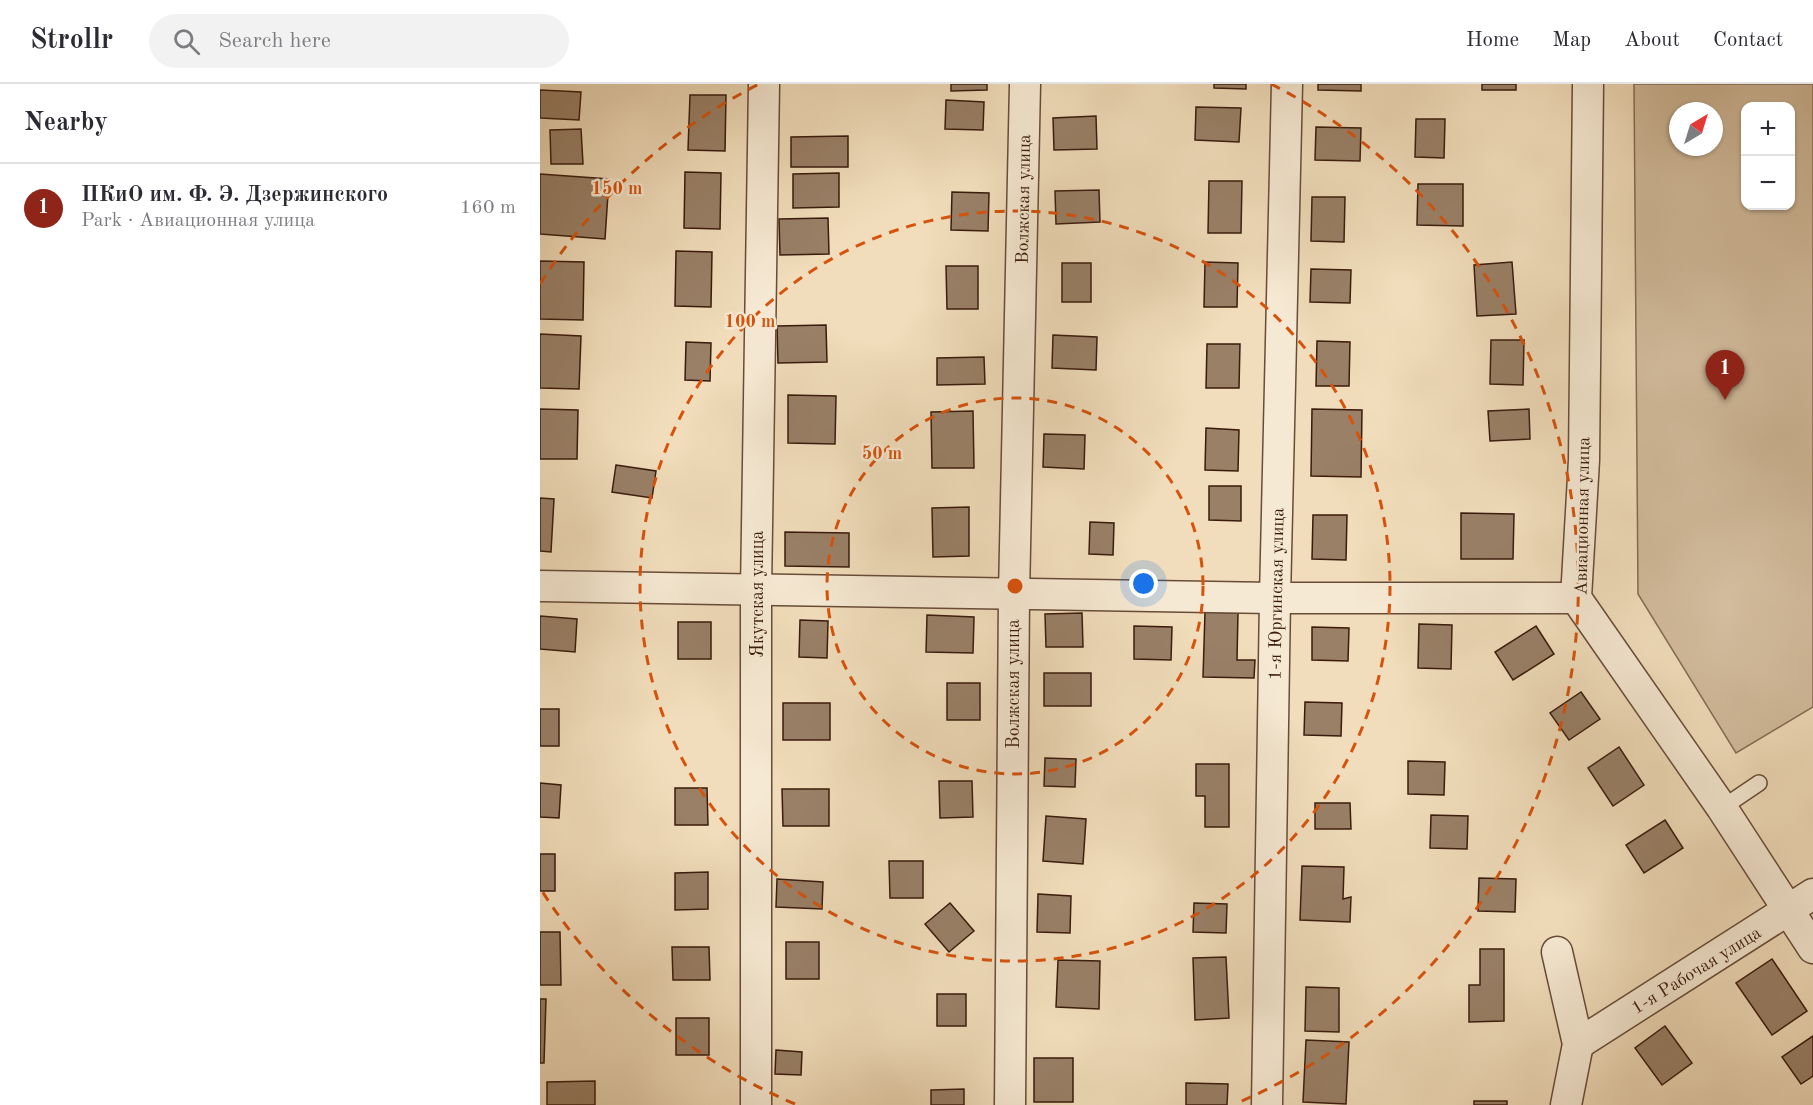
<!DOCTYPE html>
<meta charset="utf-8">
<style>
:root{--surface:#fff;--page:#f2f2f3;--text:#2b2b33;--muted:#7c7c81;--line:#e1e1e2;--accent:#8f2418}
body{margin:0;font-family:"Old Standard TT",serif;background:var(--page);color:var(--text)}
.controls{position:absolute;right:18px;top:18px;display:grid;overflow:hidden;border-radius:12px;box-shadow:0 2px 4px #0004}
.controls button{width:54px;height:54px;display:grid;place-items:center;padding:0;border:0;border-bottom:2px solid var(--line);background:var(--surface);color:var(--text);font:30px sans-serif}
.compass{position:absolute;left:1129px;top:18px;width:54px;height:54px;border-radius:50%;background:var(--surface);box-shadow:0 2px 4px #0004;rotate:38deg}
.you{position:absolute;left:604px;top:500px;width:21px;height:21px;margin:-15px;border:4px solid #fff;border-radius:50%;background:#1a73e8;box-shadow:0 0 0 9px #1a73e833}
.badge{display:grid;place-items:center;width:39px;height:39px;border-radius:50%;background:var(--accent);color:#fff;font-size:20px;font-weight:700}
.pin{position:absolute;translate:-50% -50px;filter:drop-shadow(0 2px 3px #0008)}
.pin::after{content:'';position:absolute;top:32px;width:21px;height:18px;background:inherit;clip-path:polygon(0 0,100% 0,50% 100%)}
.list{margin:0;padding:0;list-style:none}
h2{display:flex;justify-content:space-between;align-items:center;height:78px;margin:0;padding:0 24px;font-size:26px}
h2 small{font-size:20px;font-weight:400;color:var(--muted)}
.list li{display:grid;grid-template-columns:39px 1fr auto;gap:18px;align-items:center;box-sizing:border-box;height:90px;padding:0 24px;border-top:2px solid var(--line)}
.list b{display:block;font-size:22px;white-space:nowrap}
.list p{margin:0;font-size:20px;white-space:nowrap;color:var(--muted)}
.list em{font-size:20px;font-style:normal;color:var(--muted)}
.icon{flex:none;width:33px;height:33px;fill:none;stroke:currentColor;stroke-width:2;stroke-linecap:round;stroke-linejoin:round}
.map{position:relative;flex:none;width:1273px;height:1021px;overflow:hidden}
header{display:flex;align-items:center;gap:36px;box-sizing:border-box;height:84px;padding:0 30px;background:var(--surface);border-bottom:2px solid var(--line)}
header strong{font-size:28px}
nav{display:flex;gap:33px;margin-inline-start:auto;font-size:21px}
.search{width:420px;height:54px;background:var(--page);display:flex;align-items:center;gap:15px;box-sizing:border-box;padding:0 21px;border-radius:33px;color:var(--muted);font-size:22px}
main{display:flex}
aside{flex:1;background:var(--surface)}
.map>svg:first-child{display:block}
.green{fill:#d2bc9d;stroke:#866c55;stroke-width:1.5;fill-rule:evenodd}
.building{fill:#998067;stroke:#3a1b0d;stroke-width:1.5}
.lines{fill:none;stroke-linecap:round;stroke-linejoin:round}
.lane-casing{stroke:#684c38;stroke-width:18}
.street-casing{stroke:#684c38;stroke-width:33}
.lane{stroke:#f6e9d3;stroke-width:15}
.street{stroke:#f6e9d3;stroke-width:30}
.ring{fill:none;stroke:#d7530c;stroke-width:3;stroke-dasharray:10 8}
.labels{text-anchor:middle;stroke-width:5;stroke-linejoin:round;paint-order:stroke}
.street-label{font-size:18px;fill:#3a1b0d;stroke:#f6e9d3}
.centre{fill:#d7530c;stroke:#f6e9d3;stroke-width:3}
.ring-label{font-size:18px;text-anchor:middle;font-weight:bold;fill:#d7530c;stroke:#f6e9d3;stroke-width:5;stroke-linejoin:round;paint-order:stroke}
</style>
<header>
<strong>Strollr</strong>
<div class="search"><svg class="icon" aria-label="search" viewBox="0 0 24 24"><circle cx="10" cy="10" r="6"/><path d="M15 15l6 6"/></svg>Search here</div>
<nav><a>Home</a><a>Map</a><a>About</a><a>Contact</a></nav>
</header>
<main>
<aside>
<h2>Nearby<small></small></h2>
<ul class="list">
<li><span class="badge">1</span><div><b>ПКиО им. Ф. Э. Дзержинского</b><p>Park · Авиационная улица</p></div><em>160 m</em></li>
</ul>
</aside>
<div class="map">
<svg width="1273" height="1021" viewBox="0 0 1273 1021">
<rect width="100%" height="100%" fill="#f1ddbb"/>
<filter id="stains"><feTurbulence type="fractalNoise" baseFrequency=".00333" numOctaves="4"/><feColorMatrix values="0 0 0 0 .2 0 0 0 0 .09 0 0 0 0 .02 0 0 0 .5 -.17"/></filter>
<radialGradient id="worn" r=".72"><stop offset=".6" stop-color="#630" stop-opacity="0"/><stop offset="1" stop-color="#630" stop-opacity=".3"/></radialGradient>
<path class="green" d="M1094,0h179v623l-77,46 -98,-159zM1206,22h44v100h-44zM1138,27h36v36h-36z"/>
<g class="building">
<polygon points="411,0 447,0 447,6 411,7"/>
<polygon points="674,0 706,0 706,5 674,4"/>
<polygon points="778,0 821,0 821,7 778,6"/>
<rect x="942" y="0" width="34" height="6"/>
<polygon points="0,6 41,8 39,36 0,34"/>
<polygon points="150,11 186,11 185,67 148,66"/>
<polygon points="406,16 444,18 443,46 405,45"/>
<polygon points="656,23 701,24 699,58 655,56"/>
<polygon points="556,32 557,65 514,66 513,34"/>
<polygon points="876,35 905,35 904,74 875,73"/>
<polygon points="776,43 821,44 820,77 775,76"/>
<polygon points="41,45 43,80 11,80 10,46"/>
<polygon points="308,52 308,83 251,83 251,53"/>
<polygon points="145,88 181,89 180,145 144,144"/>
<polygon points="299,89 299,123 253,124 253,90"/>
<polygon points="0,90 69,95 65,155 0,150"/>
<polygon points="669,97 702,97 701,149 668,149"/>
<polygon points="878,100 923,100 923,142 877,141"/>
<polygon points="559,106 560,138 516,140 515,107"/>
<polygon points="412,108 449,109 448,147 411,146"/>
<polygon points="772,113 805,113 804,158 771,157"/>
<polygon points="288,134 289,170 240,171 239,135"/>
<polygon points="136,167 172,168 171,223 135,222"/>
<polygon points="0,177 44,178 43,236 0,235"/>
<polygon points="665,178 698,179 697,223 664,223"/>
<polygon points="972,178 976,230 937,232 934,181"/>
<rect x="522" y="179" width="29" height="39"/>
<polygon points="406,182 438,182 438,225 407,225"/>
<polygon points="771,185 811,186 810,219 770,218"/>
<polygon points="286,241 287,278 238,279 237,242"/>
<polygon points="0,250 41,252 39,305 0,304"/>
<polygon points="513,251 557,253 556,286 512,284"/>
<polygon points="951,256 984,256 983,301 950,300"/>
<polygon points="777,257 810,258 809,302 776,302"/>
<polygon points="146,258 171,259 170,297 145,296"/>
<polygon points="667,260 700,260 699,304 666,304"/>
<polygon points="444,273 445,300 397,301 397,274"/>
<polygon points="248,311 296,312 295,360 248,359"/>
<polygon points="0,325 38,326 37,375 0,375"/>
<polygon points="772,325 822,326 821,393 771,392"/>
<polygon points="989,325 990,355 950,357 948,327"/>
<polygon points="433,327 434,384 392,384 391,328"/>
<polygon points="666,344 699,346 698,387 665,386"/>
<polygon points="504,350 545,351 544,385 503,383"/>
<polygon points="76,381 116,387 112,414 72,408"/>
<polygon points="669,402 701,402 701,437 669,436"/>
<polygon points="0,414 14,415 11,468 0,467"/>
<polygon points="429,423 429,472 393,473 392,424"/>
<polygon points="921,429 974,430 973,475 921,475"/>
<polygon points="773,431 807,431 806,476 772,475"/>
<polygon points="550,438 574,439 573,471 549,470"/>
<polygon points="245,448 309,449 309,483 245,482"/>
<polygon points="665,528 698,529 697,576 715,576 714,594 663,593"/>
<polygon points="542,529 543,563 506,563 505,530"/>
<polygon points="387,531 434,533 433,569 386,568"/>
<polygon points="0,532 37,535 35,568 0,565"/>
<polygon points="260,536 288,537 287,574 259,573"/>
<rect x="138" y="538" width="33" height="37"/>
<polygon points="879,540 912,541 911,585 878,584"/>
<polygon points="594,542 632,543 631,576 594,575"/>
<polygon points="996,542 1014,570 973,596 955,568"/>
<polygon points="772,543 809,544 808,577 772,576"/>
<rect x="504" y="589" width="47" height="33"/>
<rect x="407" y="599" width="33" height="37"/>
<polygon points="1041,608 1060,635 1029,656 1010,629"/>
<polygon points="765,618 802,619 801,652 764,651"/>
<rect x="243" y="619" width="47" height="37"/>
<rect x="0" y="625" width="19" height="37"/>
<polygon points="1079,663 1104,701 1073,722 1048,684"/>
<polygon points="505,674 536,675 535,703 504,702"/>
<polygon points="868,677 905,678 904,711 868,710"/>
<polygon points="656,680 689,680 689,743 665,743 665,712 656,712"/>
<polygon points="399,697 432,697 433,733 400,734"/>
<polygon points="0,699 21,701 19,734 0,733"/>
<polygon points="135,704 167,704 168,741 135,741"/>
<polygon points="242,705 289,705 289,742 243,742"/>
<polygon points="775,719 810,719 811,745 775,745"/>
<polygon points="891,731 928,732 927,765 890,764"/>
<polygon points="506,732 546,735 543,780 503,777"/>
<polygon points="1125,736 1143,764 1104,789 1086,761"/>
<rect x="0" y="770" width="15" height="37"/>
<polygon points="349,777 383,777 383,814 350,814"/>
<polygon points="762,782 804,783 803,815 811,813 810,838 760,836"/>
<polygon points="168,788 168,825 135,826 135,789"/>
<polygon points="939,794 976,795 975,828 938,827"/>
<polygon points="237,795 283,798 282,825 236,823"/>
<polygon points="498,810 531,812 530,849 497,848"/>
<polygon points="410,819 434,847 409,868 385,840"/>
<polygon points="654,819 687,820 686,849 653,848"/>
<polygon points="0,848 20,848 21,901 0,901"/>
<rect x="246" y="858" width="33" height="37"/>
<polygon points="132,863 169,863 170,896 133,896"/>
<polygon points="940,865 964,865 964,937 929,938 929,901 940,901"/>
<polygon points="686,873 689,934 655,936 653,874"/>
<polygon points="1232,875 1267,927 1232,951 1196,899"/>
<polygon points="518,876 560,877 559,925 516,923"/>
<polygon points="766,903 799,904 799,948 765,947"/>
<rect x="397" y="910" width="29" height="32"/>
<polygon points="0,915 6,915 4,979 0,979"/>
<rect x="136" y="934" width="33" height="37"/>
<polygon points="1125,942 1152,979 1122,1001 1095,964"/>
<polygon points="1273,952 1273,992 1261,1000 1242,973"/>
<polygon points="766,956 809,958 806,1020 763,1018"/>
<polygon points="236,966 262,968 261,991 235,990"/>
<rect x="494" y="974" width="39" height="44"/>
<polygon points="55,997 55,1021 7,1021 7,998"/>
<polygon points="646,999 688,1000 687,1021 646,1021"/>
<polygon points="424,1005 424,1021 391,1021 391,1006"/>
<rect x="934" y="1017" width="33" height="4"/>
</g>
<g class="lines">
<defs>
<polyline id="lane" points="1182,724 1219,699"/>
<g id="street">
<polyline points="1048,0 1044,376 1036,514 1182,724 1273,864"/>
<polyline points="0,502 735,514 1036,514"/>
<polyline points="1017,868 1038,960 1026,1021"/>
<polyline points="1038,960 1273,810"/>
<polyline points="216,1021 216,506 224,0"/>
<polyline points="470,1021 474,510 485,0"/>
<polyline points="727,1021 735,514 747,0"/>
</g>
</defs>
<use href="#lane" class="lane-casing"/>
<use href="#street" class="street-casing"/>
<use href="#lane" class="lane"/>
<use href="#street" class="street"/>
</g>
<g class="ring">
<circle cx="475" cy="502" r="188"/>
<circle cx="475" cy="502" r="375"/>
<path d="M255 1020A563 563 0 0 1 0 804M0 200A563 563 0 0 1 219 0M731 0A563 563 0 0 1 695 1020"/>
</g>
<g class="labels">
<g class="street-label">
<text transform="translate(483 115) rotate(-89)" y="6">Волжская улица</text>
<text transform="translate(1042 432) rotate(-89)" y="6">Авиационная улица</text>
<text transform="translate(217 510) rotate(-90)" y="6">Якутская улица</text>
<text transform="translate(736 510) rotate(-89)" y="6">1-я Юргинская улица</text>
<text transform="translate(473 600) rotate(-90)" y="6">Волжская улица</text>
<text transform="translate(1156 886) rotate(-32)" y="6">1-я Рабочая улица</text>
</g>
</g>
<circle cx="475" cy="502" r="9" class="centre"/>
<g class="ring-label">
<text x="77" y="110">150 m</text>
<text x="210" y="243">100 m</text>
<text x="342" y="375">50 m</text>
</g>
<rect width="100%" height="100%" filter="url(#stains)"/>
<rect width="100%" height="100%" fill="url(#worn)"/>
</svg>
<div class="controls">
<button>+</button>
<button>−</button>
</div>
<svg class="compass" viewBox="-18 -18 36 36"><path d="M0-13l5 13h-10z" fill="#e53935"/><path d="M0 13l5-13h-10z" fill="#7c7c81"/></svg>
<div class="you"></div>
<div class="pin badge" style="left:1185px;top:316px">1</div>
</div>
</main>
